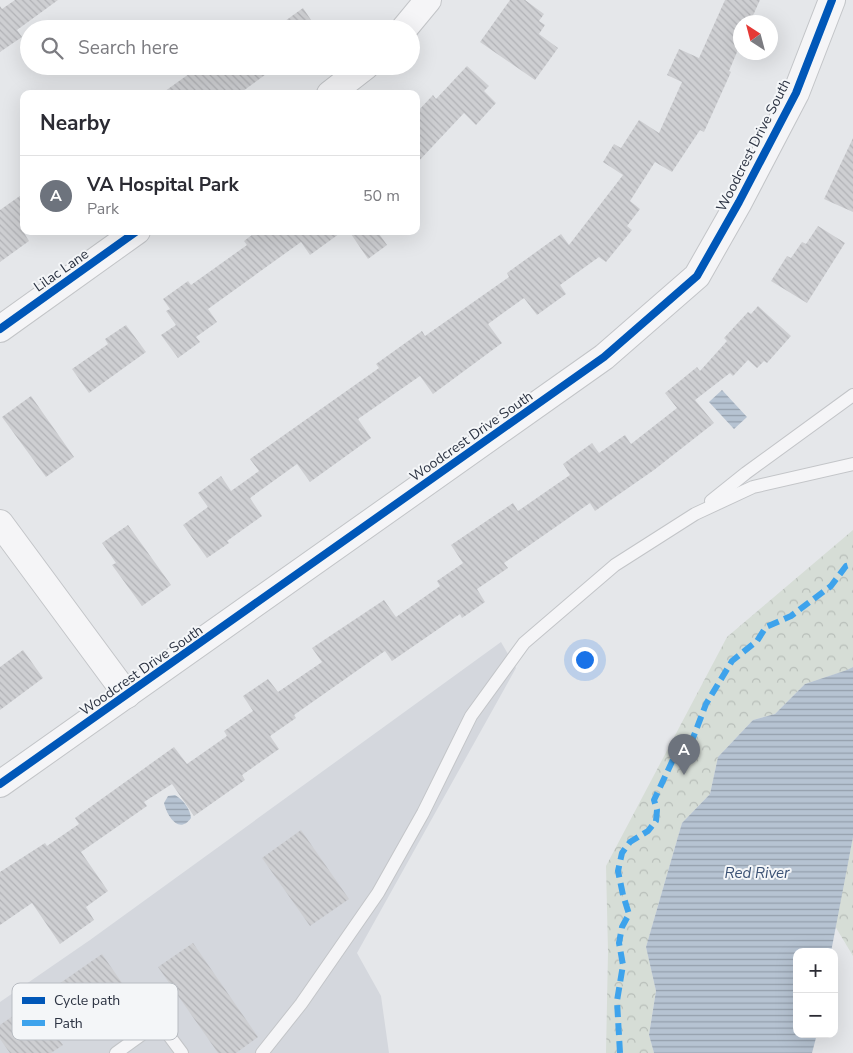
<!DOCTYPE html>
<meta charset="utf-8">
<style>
:root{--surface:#fff;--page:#f7f7f7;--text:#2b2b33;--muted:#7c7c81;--line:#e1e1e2;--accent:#6d737d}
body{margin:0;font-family:"Nunito Sans",sans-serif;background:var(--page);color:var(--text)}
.controls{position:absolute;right:15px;bottom:15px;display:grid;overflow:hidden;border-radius:10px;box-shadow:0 5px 20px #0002}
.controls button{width:45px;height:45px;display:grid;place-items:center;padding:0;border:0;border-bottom:1px solid var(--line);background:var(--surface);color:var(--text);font:25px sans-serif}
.compass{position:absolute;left:733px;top:15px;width:45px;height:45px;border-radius:50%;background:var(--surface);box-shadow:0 5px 20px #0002;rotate:324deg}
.you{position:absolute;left:584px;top:659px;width:18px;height:18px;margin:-12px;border:4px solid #fff;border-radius:50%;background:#1a73e8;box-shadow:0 0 0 8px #1a73e833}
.badge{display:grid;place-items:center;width:32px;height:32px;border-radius:50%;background:var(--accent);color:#fff;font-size:16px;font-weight:700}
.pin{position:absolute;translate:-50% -41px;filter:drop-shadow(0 1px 2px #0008)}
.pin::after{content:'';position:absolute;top:26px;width:18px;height:15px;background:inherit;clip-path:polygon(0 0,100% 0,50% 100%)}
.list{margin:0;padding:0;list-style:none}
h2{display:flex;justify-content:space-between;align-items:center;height:65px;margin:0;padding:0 20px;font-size:21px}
h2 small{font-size:16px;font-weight:400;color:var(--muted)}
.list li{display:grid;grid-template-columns:32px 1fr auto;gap:15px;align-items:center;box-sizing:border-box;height:80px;padding:0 20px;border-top:1px solid var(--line)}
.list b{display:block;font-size:19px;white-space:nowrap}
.list p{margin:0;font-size:16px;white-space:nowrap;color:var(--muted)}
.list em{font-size:16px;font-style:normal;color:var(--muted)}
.icon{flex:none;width:28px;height:28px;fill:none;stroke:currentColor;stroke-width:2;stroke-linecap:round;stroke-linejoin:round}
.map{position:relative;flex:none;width:853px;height:1053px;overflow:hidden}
.search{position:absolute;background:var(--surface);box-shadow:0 5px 20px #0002;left:20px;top:20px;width:400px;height:55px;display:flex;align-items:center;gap:12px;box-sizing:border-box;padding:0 18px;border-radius:28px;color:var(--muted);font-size:19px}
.panel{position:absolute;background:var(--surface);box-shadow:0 5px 20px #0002;left:20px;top:90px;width:400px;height:145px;border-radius:10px}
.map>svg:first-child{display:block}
.built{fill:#d4d7dd}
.forest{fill:url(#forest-crowns)}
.water{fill:url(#water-rules)}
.building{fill:url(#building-back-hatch)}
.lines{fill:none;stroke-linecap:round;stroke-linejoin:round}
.lane-casing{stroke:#c3c5c8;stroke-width:14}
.street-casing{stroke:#c3c5c8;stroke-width:28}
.lane{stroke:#f5f5f7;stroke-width:12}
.street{stroke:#f5f5f7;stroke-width:26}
.quiet{stroke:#3ea3ec;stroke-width:6;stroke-dasharray:12 6;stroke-linecap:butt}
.cycleway-casing{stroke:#f4f6f8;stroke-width:11}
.cycleway{stroke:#0057b8;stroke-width:8}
.labels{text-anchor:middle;stroke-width:4;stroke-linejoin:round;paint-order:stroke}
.street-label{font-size:14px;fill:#2d3443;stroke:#f4f6f8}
.water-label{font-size:15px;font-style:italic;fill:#3a5174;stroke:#f4f6f8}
.key{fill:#f4f6f8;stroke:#b8bcc2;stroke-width:1}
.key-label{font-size:14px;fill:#2d3443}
</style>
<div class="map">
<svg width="853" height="1053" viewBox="0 0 853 1053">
<defs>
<pattern id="forest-crowns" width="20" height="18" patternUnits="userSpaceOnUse" patternTransform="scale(1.25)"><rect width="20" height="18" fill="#d6ddd6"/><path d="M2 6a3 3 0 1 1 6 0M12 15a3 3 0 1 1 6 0" fill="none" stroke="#b8beb9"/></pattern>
<pattern id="water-rules" width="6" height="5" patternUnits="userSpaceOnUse" patternTransform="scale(1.25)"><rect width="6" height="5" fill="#b6c3d2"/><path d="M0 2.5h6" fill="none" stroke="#949fac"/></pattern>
<pattern id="building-back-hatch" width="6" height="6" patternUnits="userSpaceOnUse" patternTransform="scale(1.25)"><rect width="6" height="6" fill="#cecfd2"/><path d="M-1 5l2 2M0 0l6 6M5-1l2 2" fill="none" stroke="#b1b2b6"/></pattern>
</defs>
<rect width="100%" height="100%" fill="#e5e7ea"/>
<polygon class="built" points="501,642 516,668 357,953 381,996 389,1053 0,1053 0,1002 90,940"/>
<g class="forest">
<polygon points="853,530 853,667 848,670 805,684 775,714 753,720 718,757 710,794 682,823 646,947 656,991 649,1035 654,1053 606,1053 608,952 606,866 727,637"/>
<polygon points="853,837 853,956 835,926"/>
</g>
<g class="water">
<polygon points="722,390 747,417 734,429 709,402"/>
<polygon points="853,667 853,837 831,952 797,952 797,1034 817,1034 812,1053 654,1053 649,1035 656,991 646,947 682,823 710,794 718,757 753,720 775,714 805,684 847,670"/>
<path d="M175,795c8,5 15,13 16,23 -12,17 -24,-2 -27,-15l4,-7z"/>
</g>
<g class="building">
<polygon points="15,0 58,0 17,30 22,37 0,52 0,6 2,9"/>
<polygon points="510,0 525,0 544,14 539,21 545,25 539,34 558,48 535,80 480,42"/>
<polygon points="725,0 760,0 750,22 740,22 740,45 729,71 731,72 704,132 700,130 672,172 655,162 630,201 640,209 627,226 632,230 606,262 599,257 560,285 566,294 537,315 524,298 488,324 502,343 433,394 420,376 358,419 371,438 310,482 297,464 250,498 262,516 227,541 229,543 207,558 183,525 208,507 198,493 221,476 231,491 259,471 250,459 379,368 376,364 422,331 425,336 509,277 507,273 561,234 569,245 623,175 603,162 614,144 621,148 639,120 659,133 682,82 667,75 679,49 699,58"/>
<polygon points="303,8 317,29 274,29"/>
<polygon points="200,66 277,66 239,94 161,94"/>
<polygon points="467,66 489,86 484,91 496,103 476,125 464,113 416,164 416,113 433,95 436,99"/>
<polygon points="853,138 853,212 824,199"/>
<polygon points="24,193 24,233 29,241 0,262 0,210"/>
<polygon points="818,226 845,243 807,303 771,281 787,256 791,258 802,242 806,244"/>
<polygon points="257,231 343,231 310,255 301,242 208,309 217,322 196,337 200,342 178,358 161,335 176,325 166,311 170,309 163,299 188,281 191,285 247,245 244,241"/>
<polygon points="349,231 377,231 387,245 368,259"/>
<polygon points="758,306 791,336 767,363 764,361 757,368 748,360 733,376 730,373 695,400 714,423 654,470 595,511 590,503 504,563 508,568 477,589 485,602 462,618 460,614 392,661 385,651 294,715 296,718 270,736 279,749 242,775 245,780 194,816 172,784 144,802 147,806 81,852 108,891 86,907 94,920 60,944 32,903 0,925 0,872 45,843 47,846 79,824 75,818 174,747 187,764 227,736 224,731 253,711 243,696 268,679 278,692 322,662 312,648 384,600 396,617 440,586 437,581 463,563 451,545 513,503 518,511 570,475 563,464 592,443 599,453 625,435 631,444 677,408 665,393 697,367 700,371 727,341 724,338 748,312 751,314"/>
<polygon points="126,325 146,352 89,393 72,369 108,344 105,339"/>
<polygon points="31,396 74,457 46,477 2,417"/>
<polygon points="128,525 171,585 142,606 112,565 116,563 102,543"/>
<polygon points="23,650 43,678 0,710 0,667"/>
<polygon points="301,830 349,899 310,926 262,858"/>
<polygon points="193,943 258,1037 236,1053 218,1053 158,967"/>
<polygon points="102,954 131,996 116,1007 111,1000 57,1037 63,1045 51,1053 10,1053 0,1039 0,1025"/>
</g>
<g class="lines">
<defs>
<g id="lane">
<polyline points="711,501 746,473 853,395"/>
<polyline points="116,1053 159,1022 182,1053"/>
<polyline points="262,1053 301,1004 378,893 423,813 471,716 524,643 615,565 695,514 753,487 853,464"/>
</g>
<g id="street">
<polyline points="404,29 428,0"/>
<polyline points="330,94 366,66"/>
<polyline points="0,329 137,231"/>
<polyline points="0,523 127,695"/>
<polyline points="0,784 604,357 697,276 739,202 796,93 832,0"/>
</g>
</defs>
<use href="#lane" class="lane-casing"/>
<use href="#street" class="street-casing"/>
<use href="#lane" class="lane"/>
<use href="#street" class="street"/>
<polyline class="quiet" points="620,1053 617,1001 623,965 619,943 622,927 629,914 623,895 618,871 622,853 630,842 648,831 656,821 657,810 654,800 678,749 693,738 706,704 732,661 757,641 766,627 791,616 831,586 846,566 853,564"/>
<defs>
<g id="cycleway">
<polyline points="0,329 137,231"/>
<polyline points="0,784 604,357 697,276 739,202 796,93 832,0"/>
</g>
</defs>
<use href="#cycleway" class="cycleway-casing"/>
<use href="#cycleway" class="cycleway"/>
</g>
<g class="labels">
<g class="street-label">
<text transform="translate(753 145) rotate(-63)" y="5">Woodcrest Drive South</text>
<text transform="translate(61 270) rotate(-35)" y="5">Lilac Lane</text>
<text transform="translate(471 436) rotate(-35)" y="5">Woodcrest Drive South</text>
<text transform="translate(141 670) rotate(-35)" y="5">Woodcrest Drive South</text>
</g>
<g class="water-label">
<text x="757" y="878">Red River</text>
</g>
</g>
<rect x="12" y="983" width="166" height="57" rx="8" class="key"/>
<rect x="22" y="997" width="23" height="7" fill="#0057b8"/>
<rect x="22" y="1020" width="23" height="6" fill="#3ea3ec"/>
<g class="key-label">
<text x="54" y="1005">Cycle path</text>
<text x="54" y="1028">Path</text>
</g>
</svg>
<div class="controls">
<button>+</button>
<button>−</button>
</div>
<svg class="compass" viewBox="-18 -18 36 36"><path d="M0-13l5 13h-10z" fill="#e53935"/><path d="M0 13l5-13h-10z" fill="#7c7c81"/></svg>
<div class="you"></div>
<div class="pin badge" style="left:684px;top:775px">A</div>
<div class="search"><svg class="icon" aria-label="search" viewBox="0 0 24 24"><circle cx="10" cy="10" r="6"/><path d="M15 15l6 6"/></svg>Search here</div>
<section class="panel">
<h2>Nearby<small></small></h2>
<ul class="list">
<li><span class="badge">A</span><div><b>VA Hospital Park</b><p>Park</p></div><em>50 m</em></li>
</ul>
</section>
</div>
